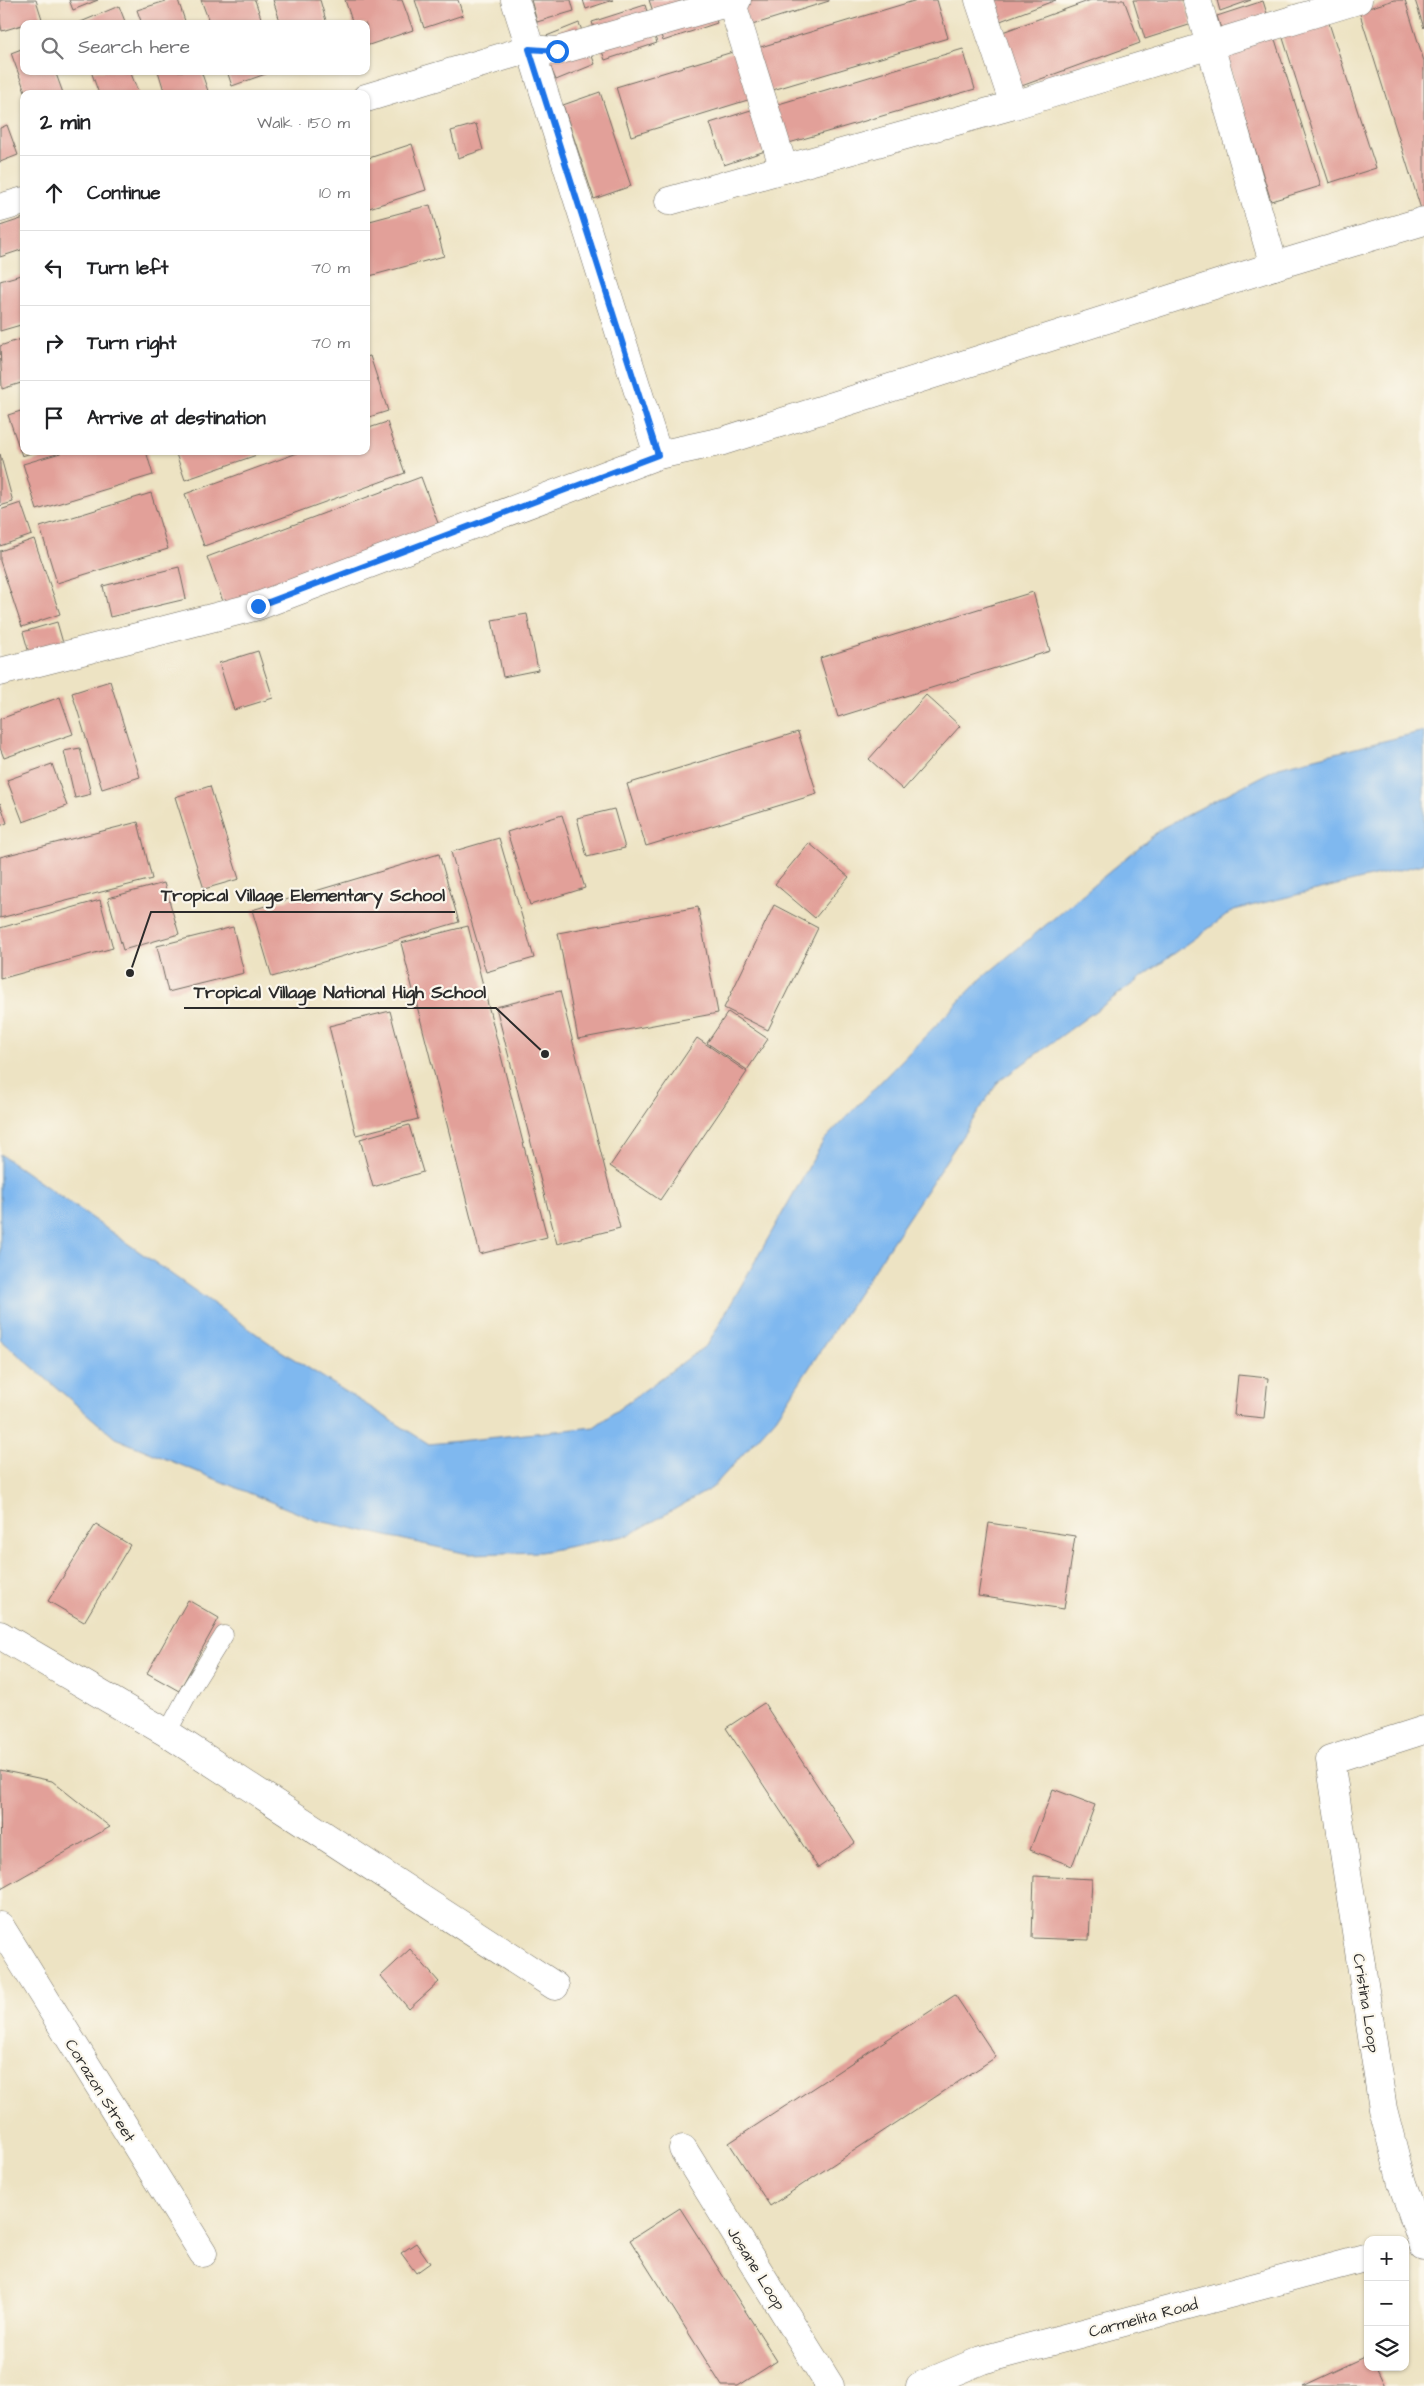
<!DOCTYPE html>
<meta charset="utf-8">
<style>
:root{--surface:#fff;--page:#f2f2f2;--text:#202124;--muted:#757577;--line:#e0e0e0}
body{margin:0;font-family:"Architects Daughter",sans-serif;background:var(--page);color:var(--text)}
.controls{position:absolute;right:15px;bottom:15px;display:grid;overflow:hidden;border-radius:10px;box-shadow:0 1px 4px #0004}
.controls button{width:45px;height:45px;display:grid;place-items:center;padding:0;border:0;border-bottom:1px solid var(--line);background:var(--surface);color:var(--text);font:25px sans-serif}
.stop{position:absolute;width:15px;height:15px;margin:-11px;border:4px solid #1a73e8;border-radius:50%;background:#fff}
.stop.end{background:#1a73e8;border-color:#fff;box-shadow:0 1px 5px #0008}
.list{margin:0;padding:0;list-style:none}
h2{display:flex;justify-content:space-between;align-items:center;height:65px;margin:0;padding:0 20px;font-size:21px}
h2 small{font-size:16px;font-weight:400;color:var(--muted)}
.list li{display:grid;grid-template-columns:32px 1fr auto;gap:15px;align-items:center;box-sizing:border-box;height:75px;padding:0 20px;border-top:1px solid var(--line)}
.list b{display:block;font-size:19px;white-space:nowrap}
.list em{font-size:16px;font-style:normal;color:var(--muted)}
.icon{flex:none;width:28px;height:28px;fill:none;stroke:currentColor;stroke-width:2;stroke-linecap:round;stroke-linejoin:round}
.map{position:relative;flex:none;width:1424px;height:2386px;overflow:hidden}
.search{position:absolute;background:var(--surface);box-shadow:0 1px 4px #0004;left:20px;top:20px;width:350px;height:55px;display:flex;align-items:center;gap:12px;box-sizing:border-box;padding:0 18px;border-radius:10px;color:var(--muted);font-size:19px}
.panel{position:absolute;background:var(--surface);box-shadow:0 1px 4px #0004;left:20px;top:90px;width:350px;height:365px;border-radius:10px}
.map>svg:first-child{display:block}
.water{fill:#7fb8ef;stroke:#55728d}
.building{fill:#e2a099}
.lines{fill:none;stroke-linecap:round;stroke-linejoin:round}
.service-casing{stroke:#6f6b60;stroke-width:19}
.minor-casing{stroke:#6f6b60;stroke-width:29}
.service{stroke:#fff;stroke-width:18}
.minor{stroke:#fff;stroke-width:28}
.route{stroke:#1a73e8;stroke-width:6}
.labels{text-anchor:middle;stroke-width:4.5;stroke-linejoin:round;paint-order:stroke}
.street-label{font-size:16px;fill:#2b2b2b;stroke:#fbf7ec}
.leader{fill:none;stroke:#2b2b2b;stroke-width:2}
.callout-dot{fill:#2b2b2b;stroke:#fbf7ec;stroke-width:2}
.callout-label{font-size:18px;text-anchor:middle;font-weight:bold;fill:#2b2b2b;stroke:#fbf7ec;stroke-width:4.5;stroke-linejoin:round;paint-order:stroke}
</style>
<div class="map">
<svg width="1424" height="2386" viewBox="0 0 1424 2386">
<rect width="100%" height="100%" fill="#fbf7ec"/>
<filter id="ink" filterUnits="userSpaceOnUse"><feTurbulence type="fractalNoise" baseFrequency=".02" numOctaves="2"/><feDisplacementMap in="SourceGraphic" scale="10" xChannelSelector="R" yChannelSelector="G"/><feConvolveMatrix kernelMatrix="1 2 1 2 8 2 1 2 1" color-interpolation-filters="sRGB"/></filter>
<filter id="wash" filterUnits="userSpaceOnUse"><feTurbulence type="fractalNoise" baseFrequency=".0096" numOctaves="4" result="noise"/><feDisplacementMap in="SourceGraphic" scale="20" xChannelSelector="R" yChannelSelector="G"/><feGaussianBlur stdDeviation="1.12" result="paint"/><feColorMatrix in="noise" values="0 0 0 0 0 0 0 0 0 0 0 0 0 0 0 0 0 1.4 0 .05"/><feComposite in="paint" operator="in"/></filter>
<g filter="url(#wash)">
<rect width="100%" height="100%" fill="#ede3c3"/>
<polygon class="water" points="1424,731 1424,864 1234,910 998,1082 776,1418 712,1488 629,1535 541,1552 468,1554 315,1520 115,1438 0,1339 0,1154 278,1349 429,1444 594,1427 708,1344 824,1140 981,979 1162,828 1279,767"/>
<g id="blocks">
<g class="building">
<polygon points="0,0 36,0 42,19 2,31 0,22"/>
<polygon points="69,0 98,0 73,10"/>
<polygon points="169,0 178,0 186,24 142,24 137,10"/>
<polygon points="201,0 255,0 263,24 210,24"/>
<polygon points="273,0 320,0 327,24 281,24"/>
<polygon points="345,0 402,0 413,30 366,46 366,24 353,24"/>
<polygon points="415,0 458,0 463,15 424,28"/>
<polygon points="531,0 571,0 574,11 537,22"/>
<polygon points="583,0 613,0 586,9"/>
<polygon points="649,0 709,0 717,23 663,41"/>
<polygon points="741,0 829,0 829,1 749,26"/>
<polygon points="917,0 937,0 948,38 766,92 754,49"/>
<polygon points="987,0 1056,0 995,23"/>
<polygon points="1091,0 1124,0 1140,43 1016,88 997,34"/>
<polygon points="1133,0 1184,0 1192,24 1145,39"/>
<polygon points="1217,0 1251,0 1220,11"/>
<polygon points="1394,0 1405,0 1424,61 1424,208 1421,209 1359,11"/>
<polygon points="1415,0 1424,0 1424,28"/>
<polygon points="1263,1 1269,20 1223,35 1217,16"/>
<polygon points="645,5 657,43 605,60 592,22"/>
<polygon points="119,6 126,24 76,24"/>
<polygon points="1328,20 1376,168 1329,183 1282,35"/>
<polygon points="579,23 595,64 556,80 539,39"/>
<polygon points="1273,33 1321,186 1271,201 1224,48"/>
<polygon points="24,48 24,71 55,71 63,93 26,94 11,53"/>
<polygon points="963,49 975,89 782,145 772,106"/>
<polygon points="736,51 751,99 631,136 616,87"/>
<polygon points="91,71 130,71 139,94 99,94"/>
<polygon points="158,71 201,71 208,91 201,94 165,94"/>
<polygon points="227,71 271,71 271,72 232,86"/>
<polygon points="600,92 631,186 594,199 563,105"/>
<polygon points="754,109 768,150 724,165 710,123"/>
<polygon points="476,124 483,150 458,158 451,131"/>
<polygon points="7,125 18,155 0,162 0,128"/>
<polygon points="412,144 426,190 366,209 366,159"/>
<polygon points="430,205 444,256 366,277 366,222"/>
<polygon points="24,218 24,249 0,257 0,226"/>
<polygon points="24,274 24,324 0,331 0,281"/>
<polygon points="24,338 24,382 2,389 0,346"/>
<polygon points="370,356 388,411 366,418 366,357"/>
<polygon points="24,410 24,451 34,452 22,456 8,415"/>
<polygon points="387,422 405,473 204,546 185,494 303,451 366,451 366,429"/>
<polygon points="67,451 146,451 153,475 37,510 23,464"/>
<polygon points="175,451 268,451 185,480"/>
<polygon points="0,454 13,502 0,506"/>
<polygon points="421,477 439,526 225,607 207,557"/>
<polygon points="151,493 168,549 57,583 40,527"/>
<polygon points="21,503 32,535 0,546 0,510"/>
<polygon points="34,539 60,614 22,627 0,561 0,551"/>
<polygon points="179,567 186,599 110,617 103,586"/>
<polygon points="1033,592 1050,651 838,717 820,658"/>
<polygon points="527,614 538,670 503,677 492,620"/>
<polygon points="57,622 63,643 29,653 23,632"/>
<polygon points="258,651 273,698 234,710 219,663"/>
<polygon points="110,681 140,777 102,789 72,693"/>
<polygon points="926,695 960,726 903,790 869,759"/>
<polygon points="60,697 73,734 4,758 0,748 0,719"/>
<polygon points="798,732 817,794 646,846 627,784"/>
<polygon points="80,748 91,794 75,798 64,751"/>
<polygon points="52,764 67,806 23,822 7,780"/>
<polygon points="210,786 239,879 204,889 175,797"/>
<polygon points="0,803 7,823 0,826"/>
<polygon points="614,809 625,848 587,857 577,818"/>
<polygon points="562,815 585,888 530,905 507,832"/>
<polygon points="138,822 152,879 0,918 0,857"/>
<polygon points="499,838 534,958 486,972 451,852"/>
<polygon points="809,843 849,877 815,918 775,884"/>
<polygon points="439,854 459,922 272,977 252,910"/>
<polygon points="164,883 179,934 123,950 108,898"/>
<polygon points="100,900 113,948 0,979 0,928"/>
<polygon points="774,905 818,928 768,1030 724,1008"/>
<polygon points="698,907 718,1013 578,1039 558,933"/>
<polygon points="468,926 547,1237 480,1254 401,943"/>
<polygon points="233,927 244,973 168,992 157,946"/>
<polygon points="560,991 620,1228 557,1244 496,1007"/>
<polygon points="390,1011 418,1119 356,1135 329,1026"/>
<polygon points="728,1012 768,1039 747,1070 707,1043"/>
<polygon points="697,1038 747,1072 660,1200 610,1166"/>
<polygon points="409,1125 423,1172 373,1187 360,1139"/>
<polygon points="1238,1375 1268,1378 1264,1418 1234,1415"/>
<polygon points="989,1523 1075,1536 1064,1609 978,1596"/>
<polygon points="96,1524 130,1545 84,1622 48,1601"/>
<polygon points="188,1600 219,1618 179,1691 147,1673"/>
<polygon points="764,1703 855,1843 818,1868 726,1728"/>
<polygon points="0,1770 52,1781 110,1827 1,1889"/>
<polygon points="1053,1789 1095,1805 1072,1866 1030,1850"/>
<polygon points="1034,1876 1092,1879 1089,1940 1032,1938"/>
<polygon points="410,1949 439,1982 409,2009 381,1976"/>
<polygon points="955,1995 996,2057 770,2206 729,2143"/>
<polygon points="680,2208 777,2361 738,2386 722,2386 630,2240"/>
<polygon points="416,2243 430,2263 416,2273 401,2253"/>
<polygon points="1368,2355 1368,2367 1377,2367 1386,2386 1302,2386"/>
</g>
</g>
</g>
<g filter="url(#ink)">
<use href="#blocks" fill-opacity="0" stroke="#6f6b60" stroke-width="1"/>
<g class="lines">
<defs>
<polyline id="service" points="167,1733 190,1690 224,1635"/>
<g id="minor">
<polyline points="515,0 658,455"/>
<polyline points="731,0 784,169"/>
<polyline points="979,0 1014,105"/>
<polyline points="1197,0 1274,266"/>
<polyline points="366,98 529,49 557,51 737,0"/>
<polyline points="669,201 1014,105 1358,0"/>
<polyline points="0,208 24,201"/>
<polyline points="0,672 258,606 658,455 723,441 1274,266 1424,221"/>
<polyline points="0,1635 167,1733 555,1986"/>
<polyline points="1424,1730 1330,1760 1383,2109 1402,2183 1424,2247"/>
<polyline points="0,1926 203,2253"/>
<polyline points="683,2149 830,2386"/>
<polyline points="920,2386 982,2360 1368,2257"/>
</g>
</defs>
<use href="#service" class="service-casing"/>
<use href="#minor" class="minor-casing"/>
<use href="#service" class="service"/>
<use href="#minor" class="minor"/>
</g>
</g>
<g class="lines" filter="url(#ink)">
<polyline class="route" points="258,606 658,455 529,49 557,51"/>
</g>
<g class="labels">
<g class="street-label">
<text transform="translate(1367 2003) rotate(81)" y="6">Cristina Loop</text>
<text transform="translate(101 2090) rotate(58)" y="6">Corazon Street</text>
<text transform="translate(757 2268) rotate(58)" y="6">Josane Loop</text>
<text transform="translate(1143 2317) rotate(-15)" y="6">Carmelita Road</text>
</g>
</g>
<path class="leader" d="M130 973L151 912H455M545 1054L496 1008H184"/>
<g class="callout-dot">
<circle cx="130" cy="973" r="5"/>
<circle cx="545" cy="1054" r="5"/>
</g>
<g class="callout-label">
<text x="303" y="901">Tropical Village Elementary School</text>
<text x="340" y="998">Tropical Village National High School</text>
</g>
</svg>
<div class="controls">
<button>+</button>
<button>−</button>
<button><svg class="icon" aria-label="layers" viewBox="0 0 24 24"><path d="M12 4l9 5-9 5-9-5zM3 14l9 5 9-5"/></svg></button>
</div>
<div class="stop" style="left:557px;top:51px"></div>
<div class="stop end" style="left:258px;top:606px"></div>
<div class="search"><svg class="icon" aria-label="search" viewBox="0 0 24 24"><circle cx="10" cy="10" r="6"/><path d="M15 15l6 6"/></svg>Search here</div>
<section class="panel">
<h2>2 min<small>Walk · 150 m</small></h2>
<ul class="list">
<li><svg class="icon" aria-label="ahead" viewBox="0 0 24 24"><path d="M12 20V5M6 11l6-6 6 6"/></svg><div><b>Continue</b></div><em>10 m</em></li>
<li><svg class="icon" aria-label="left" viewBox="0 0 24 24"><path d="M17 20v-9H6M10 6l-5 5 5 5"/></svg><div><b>Turn left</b></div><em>70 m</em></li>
<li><svg class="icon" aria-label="right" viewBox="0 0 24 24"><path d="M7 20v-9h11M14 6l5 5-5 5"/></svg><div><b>Turn right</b></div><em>70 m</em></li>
<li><svg class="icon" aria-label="arrive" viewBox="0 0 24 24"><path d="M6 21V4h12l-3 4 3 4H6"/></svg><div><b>Arrive at destination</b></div></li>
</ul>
</section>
</div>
